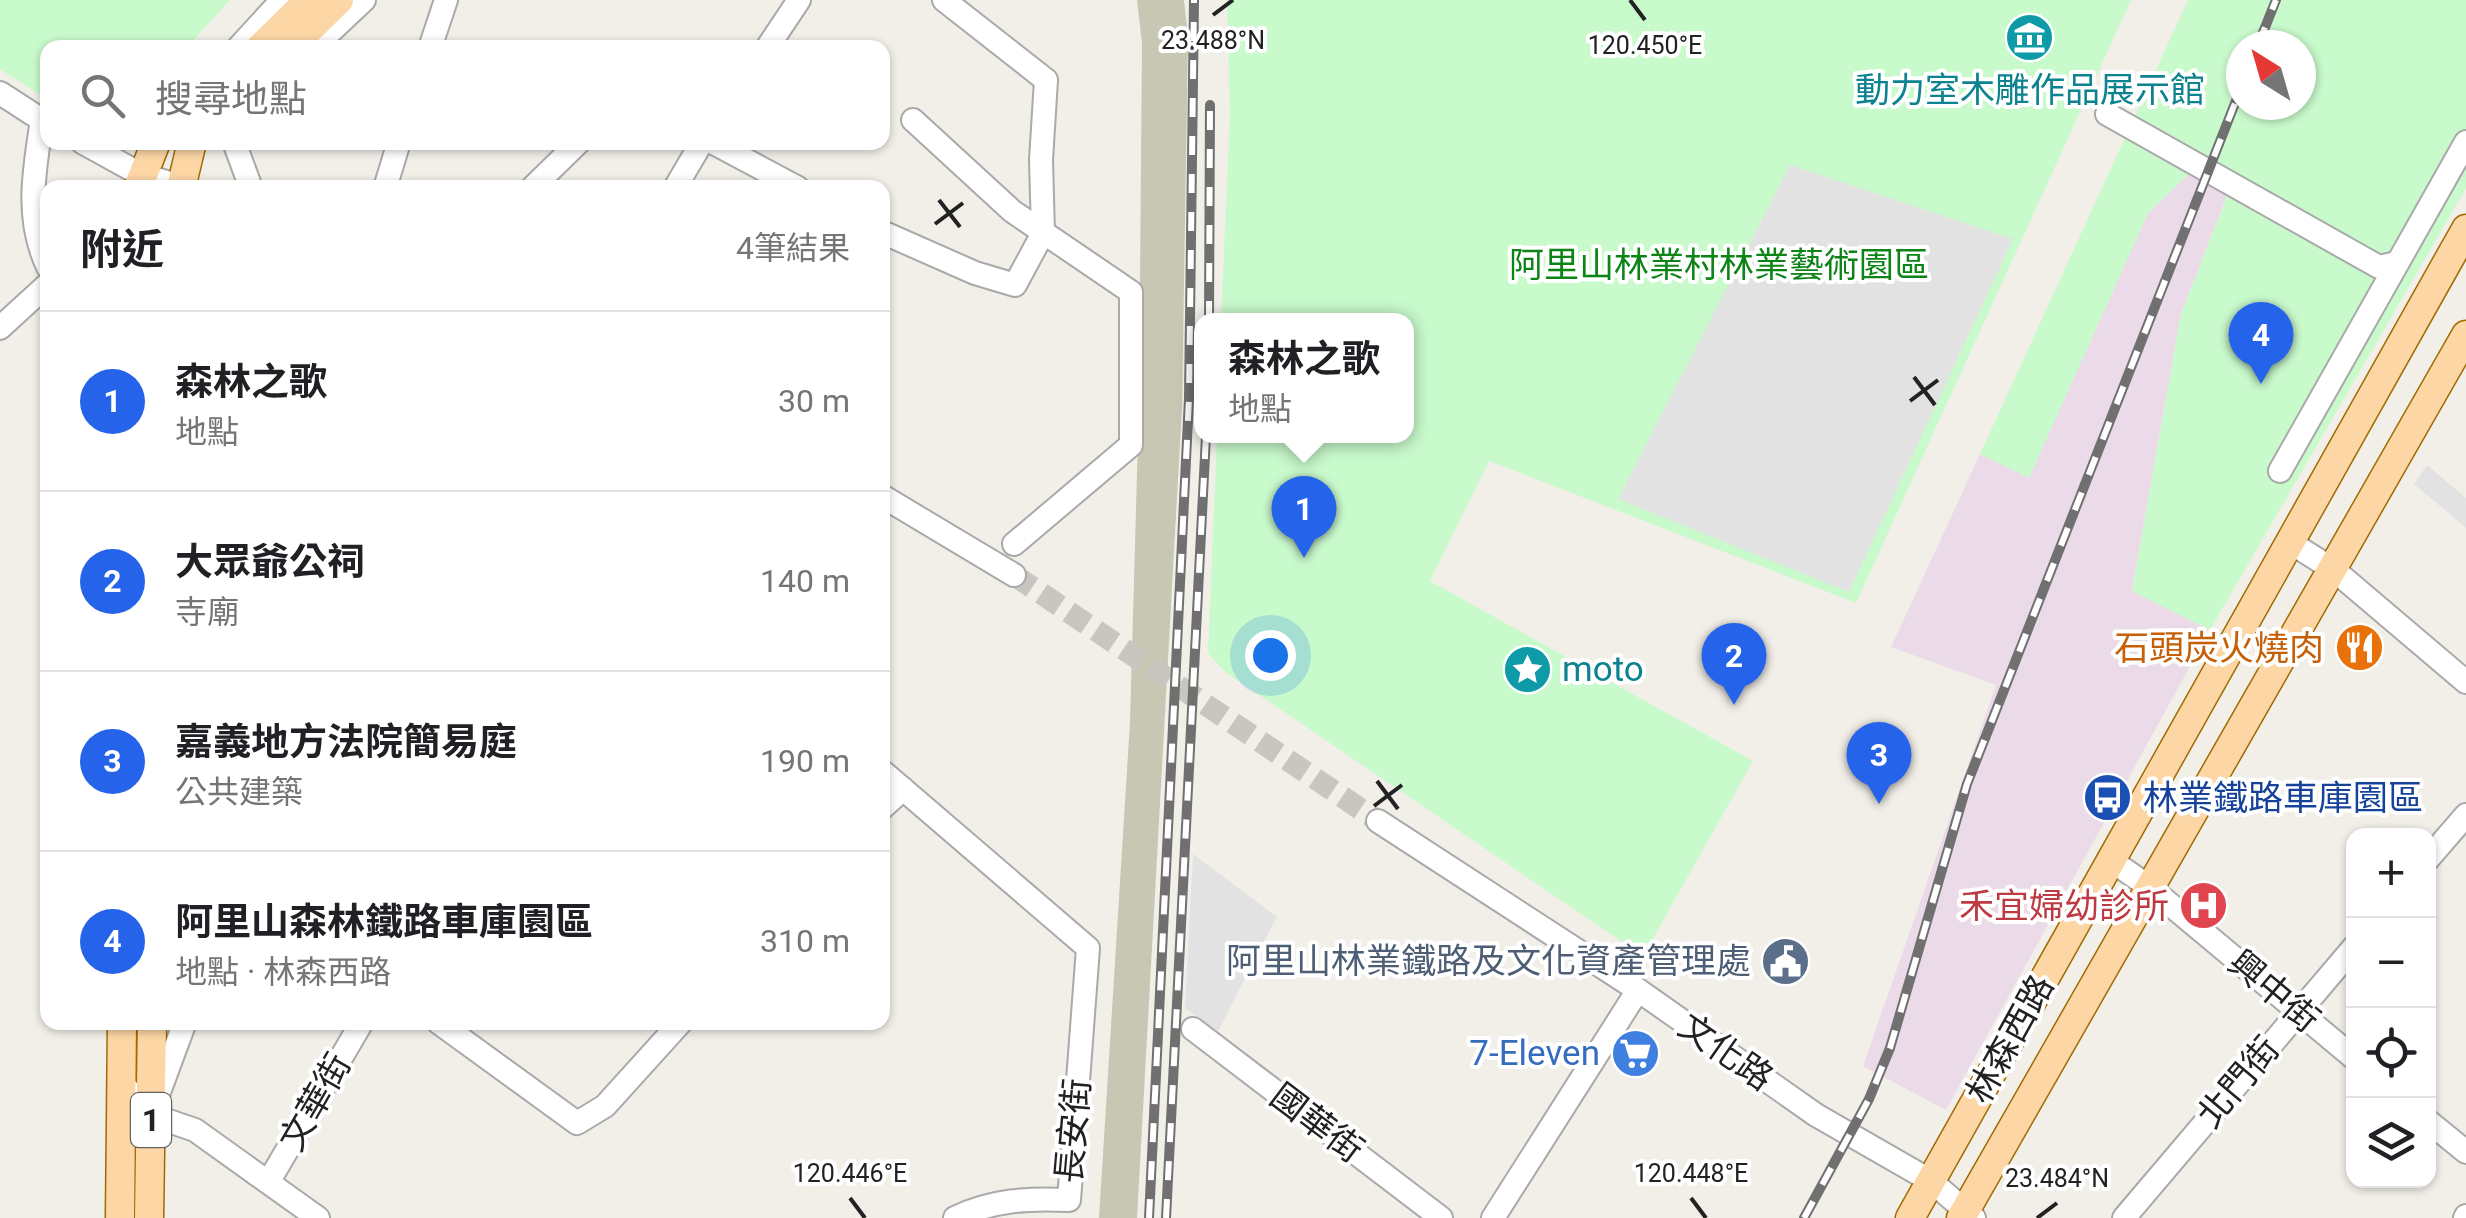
<!DOCTYPE html>
<html lang="zh-TW">
<meta charset="utf-8">
<style>
:root{--surface:#fff;--page:#f6f6f6;--text:#202124;--muted:#757577;--line:#e0e0e0;--accent:#2563eb}
body{margin:0;font-family:Roboto,"Noto Sans TC",sans-serif;background:var(--page);color:var(--text)}
.controls{position:absolute;right:30px;bottom:30px;display:grid;overflow:hidden;border-radius:20px;box-shadow:0 2px 8px #0004}
.controls button{width:90px;height:90px;display:grid;place-items:center;padding:0;border:0;border-bottom:2px solid var(--line);background:var(--surface);color:var(--text);font:50px sans-serif}
.compass{position:absolute;left:2226px;top:30px;width:90px;height:90px;border-radius:50%;background:var(--surface);box-shadow:0 2px 8px #0004;rotate:323deg}
.you{position:absolute;left:1270px;top:655px;width:35px;height:35px;margin:-25px;border:8px solid #fff;border-radius:50%;background:#1a73e8;box-shadow:0 0 0 15px #1a73e833}
.badge{display:grid;place-items:center;width:65px;height:65px;border-radius:50%;background:var(--accent);color:#fff;font-size:32px;font-weight:700}
.pin{position:absolute;translate:-50% -82px;filter:drop-shadow(0 2px 5px #0008)}
.pin::after{content:'';position:absolute;top:52px;width:35px;height:30px;background:inherit;clip-path:polygon(0 0,100% 0,50% 100%)}
.popup{position:absolute;left:1194px;top:313px;width:220px;height:130px;box-sizing:border-box;display:grid;place-content:center;border-radius:20px;background:var(--surface);filter:drop-shadow(0 2px 8px #0005);font-size:32px;white-space:nowrap;color:var(--muted)}
.popup b{font-size:38px;color:var(--text)}
.popup::after{content:'';position:absolute;left:50%;top:100%;margin-left:-20px;border:20px solid transparent;border-top-color:var(--surface)}
.list{margin:0;padding:0;list-style:none}
h2{display:flex;justify-content:space-between;align-items:center;height:130px;margin:0;padding:0 40px;font-size:42px}
h2 small{font-size:32px;font-weight:400;color:var(--muted)}
.list li{display:grid;grid-template-columns:65px 1fr auto;gap:30px;align-items:center;box-sizing:border-box;height:180px;padding:0 40px;border-top:2px solid var(--line)}
.list b{display:block;font-size:38px;white-space:nowrap}
.list p{margin:0;font-size:32px;white-space:nowrap;color:var(--muted)}
.list em{font-size:32px;font-style:normal;color:var(--muted)}
.icon{flex:none;width:55px;height:55px;fill:none;stroke:currentColor;stroke-width:2;stroke-linecap:round;stroke-linejoin:round}
.map{position:relative;flex:none;width:2466px;height:1218px;overflow:hidden}
.search{position:absolute;background:var(--surface);box-shadow:0 2px 8px #0004;left:40px;top:40px;width:850px;height:110px;display:flex;align-items:center;gap:25px;box-sizing:border-box;padding:0 35px;border-radius:20px;color:var(--muted);font-size:38px}
.panel{position:absolute;background:var(--surface);box-shadow:0 2px 8px #0004;left:40px;top:180px;width:850px;height:850px;border-radius:20px}
.map>svg:first-child{display:block}
.industrial{fill:#ebdbe8}
.construction{fill:#c7c7b4}
.park{fill:#c8facc;fill-rule:evenodd}
.parking{fill:#e2e2e2}
.lines{fill:none;stroke-linecap:round;stroke-linejoin:round}
.minor-tunnel{stroke:#c8c6c1;stroke-width:22;stroke-dasharray:22 11;stroke-linecap:butt}
.minor-casing{stroke:#a9a9a9;stroke-width:26}
.major-casing{stroke:#a06b00;stroke-width:31}
.minor{stroke:#fff;stroke-width:22}
.major{stroke:#fcd6a4;stroke-width:28}
.rail-casing{stroke:#707070;stroke-width:10}
.rail{stroke:#fff;stroke-width:6;stroke-dasharray:19;stroke-linecap:butt}
.ticks{fill:none;stroke:#222;stroke-width:4}
.labels{text-anchor:middle;stroke-width:8;stroke-linejoin:round;paint-order:stroke}
.shield{fill:#fff;stroke:#646464;stroke-width:2.5}
.shield-label{font-size:32px;font-weight:bold;fill:#222}
.culture-label{font-size:35px;fill:#0d838f;stroke:#fff}
.park-label{font-size:35px;fill:#0c8416;stroke:#fff}
.food-label{font-size:35px;fill:#c56008;stroke:#fff;text-anchor:end}
.transit-label{font-size:35px;fill:#164399;stroke:#fff;text-anchor:start}
.health-label{font-size:35px;fill:#be3a42;stroke:#fff;text-anchor:end}
.service-label{font-size:35px;fill:#4e5e75;stroke:#fff;text-anchor:end}
.street-label{font-size:35px;fill:#222;stroke:#fff}
.shop-label{font-size:35px;fill:#366cbe;stroke:#fff;text-anchor:end}
.ticks-label{font-size:25px;text-anchor:middle;fill:#222;stroke:#fff;stroke-width:8;stroke-linejoin:round;paint-order:stroke}
</style>
<div class="map">
<svg width="2466" height="1218" viewBox="0 0 2466 1218">
<rect width="100%" height="100%" fill="#f2efe9"/>
<polygon class="industrial" points="2194,168 2231,185 2181,314 2132,590 2210,630 1946,1110 1863,1066 1996,685 1891,647 1980,454 2029,477 2148,213"/>
<polygon class="construction" points="1137,0 1184,0 1188,37 1182,407 1137,1218 1099,1218 1130,722 1139,403 1142,43"/>
<g class="park">
<polygon points="0,0 230,0 187,47 48,48 45,98 0,69"/>
<polygon points="1227,0 2131,0 1856,603 1489,461 1430,581 1753,761 1651,942 1631,948 1224,671 1208,653 1217,436 1406,436 1406,320 1221,320 1230,116"/>
<path d="M2188,0h278v188l-256,442 -78,-39 49,-277 50,-128 -37,-17 -46,44 -119,265 -49,-24zM2241,45h60v60h-60z"/>
</g>
<g class="parking">
<polygon points="1790,165 2013,239 1849,592 1618,499"/>
<polygon points="2427,465 2466,498 2466,528 2414,484"/>
<polygon points="1193,854 1277,917 1218,1031 1185,1008"/>
</g>
<g class="lines">
<polyline class="minor-tunnel" points="1014,575 1378,821"/>
<defs>
<g id="minor">
<polyline points="238,48 282,0"/>
<polyline points="313,48 364,0"/>
<polyline points="430,48 446,0"/>
<polyline points="767,48 799,0"/>
<polyline points="0,93 48,124"/>
<polyline points="2107,114 2379,267 2397,263"/>
<path d="M48,116l-6,4c-8,51 -17,99 6,147"/>
<polyline points="913,120 1012,211 1131,292 1131,445 1014,544"/>
<polyline points="82,142 140,174 186,188"/>
<polyline points="234,142 251,188"/>
<polyline points="712,142 798,188"/>
<polyline points="385,188 399,142"/>
<polyline points="532,188 579,142"/>
<polyline points="675,188 702,142"/>
<polyline points="882,232 975,273 1015,285 1043,233 1041,160 1046,80 944,0"/>
<polyline points="0,328 48,284"/>
<polyline points="2280,471 2466,142"/>
<polyline points="882,496 1014,575"/>
<polyline points="2288,541 2334,570 2466,682"/>
<path d="M882,771l206,177 -19,252c-40,-2 -77,0 -114,18"/>
<polyline points="882,808 903,789"/>
<polyline points="1378,821 1638,990 1816,1115 1931,1181 1974,1218"/>
<polyline points="2109,859 2148,886 2354,1058"/>
<polyline points="2428,859 2466,815"/>
<polyline points="438,1022 577,1123 605,1106 681,1022"/>
<polyline points="1193,1029 1441,1218"/>
<polyline points="121,1082 151,1115 195,1130 318,1218"/>
<polyline points="155,1103 185,1022"/>
<polyline points="2428,1121 2466,1152"/>
<polyline points="269,1181 362,1022"/>
<polyline points="1493,1218 1638,990"/>
<polyline points="2124,1218 2354,947"/>
<polyline points="2465,1218 2466,1216"/>
</g>
<g id="major">
<polyline points="260,48 309,0"/>
<polyline points="290,48 339,0"/>
<polyline points="138,188 156,142"/>
<polyline points="181,188 192,142"/>
<polyline points="120,1218 122,1022"/>
<polyline points="149,1218 152,1022"/>
<polyline points="1910,1218 2466,229"/>
<polyline points="1961,1218 2466,335"/>
</g>
</defs>
<use href="#minor" class="minor-casing"/>
<use href="#major" class="major-casing"/>
<use href="#minor" class="minor"/>
<use href="#major" class="major"/>
<defs>
<g id="rail">
<polyline points="2258,45 2276,0"/>
<polyline points="1209,320 1210,105"/>
<polyline points="1149,1218 1189,399 1194,0"/>
<polyline points="1166,1218 1206,436"/>
<polyline points="1804,1218 1869,1099 1890,1048 1967,784 2241,88"/>
</g>
</defs>
<use href="#rail" class="rail-casing"/>
<use href="#rail" class="rail"/>
</g>
<path class="ticks" d="M1630,0l15,20M1213,15l20,-15M939,200l21,27M935,224l28,-21M1914,377l21,28M1910,401l28,-21M1377,781l21,28M1374,806l28,-21M850,1198l15,20M1691,1198l15,20M2037,1218l20,-15"/>
<defs>
<symbol id="museum-disc" viewBox="-11 -11 22 22"><circle r="9.5" fill="#0f9aa8" stroke="#fff"/><path d="M0-6L6-3V-2H-6V-3ZM-5-1h2V3h-2ZM-1-1h2V3h-2ZM3-1h2V3H3ZM-6 4H6V6H-6Z" fill="#fff"/></symbol>
<symbol id="restaurant-disc" viewBox="-11 -11 22 22"><circle r="9.5" fill="#e8710a" stroke="#fff"/><path d="M-5-6h1v4h1v-4h1v4h1v-4h1v5L-1.5 .5V6h-2V.5L-5-1ZM5-6V6H3V1.5H1.5Q1.5-4 5-6Z" fill="#fff"/></symbol>
<symbol id="sight-disc" viewBox="-11 -11 22 22"><circle r="9.5" fill="#0f9aa8" stroke="#fff"/><path d="M0-6L1.8-2.2L6-1.7L2.9 1.2L3.7 5.4L0 3.3L-3.7 5.4L-2.9 1.2L-6-1.7L-1.8-2.2Z" fill="#fff"/></symbol>
<symbol id="bus-disc" viewBox="-11 -11 22 22"><circle r="9.5" fill="#1a4fb4" stroke="#fff"/><path d="M-5-6H5V4H4V6H2V4H-2V6H-4V4H-5ZM-3.5-4V0h7V-4ZM-3.5 1.2v1.5H-2V1.2ZM2 1.2v1.5H3.5V1.2Z" fill="#fff"/></symbol>
<symbol id="hospital-disc" viewBox="-11 -11 22 22"><circle r="9.5" fill="#e0444e" stroke="#fff"/><path d="M-5-5h3v3.5h4V-5h3V5h-3V1.5h-4V5h-3Z" fill="#fff"/></symbol>
<symbol id="civic-disc" viewBox="-11 -11 22 22"><circle r="9.5" fill="#5c6f8a" stroke="#fff"/><path d="M-.6-6.5H3V-4.5H.6V-3L4-1V1h2V6H-6V1h2V-1L-.6-3ZM-1.2 2.5V6h2.4V2.5Z" fill="#fff"/></symbol>
<symbol id="supermarket-disc" viewBox="-11 -11 22 22"><circle r="9.5" fill="#3f7fe0" stroke="#fff"/><path d="M-6-5.5h2.5l.6 2H6L4.5 2H-2.5L-4.4-4H-6ZM-1.5 3.2a1.3 1.3 0 1 0 .1 0ZM3 3.2a1.3 1.3 0 1 0 .1 0Z" fill="#fff"/></symbol>
</defs>
<g fill-rule="evenodd">
<use href="#museum-disc" x="2002" y="10" width="55" height="55"/>
<use href="#restaurant-disc" x="2332" y="620" width="55" height="55"/>
<use href="#sight-disc" x="1500" y="642" width="55" height="55"/>
<use href="#bus-disc" x="2080" y="770" width="55" height="55"/>
<use href="#hospital-disc" x="2176" y="878" width="55" height="55"/>
<use href="#civic-disc" x="1758" y="934" width="55" height="55"/>
<use href="#supermarket-disc" x="1608" y="1026" width="55" height="55"/>
</g>
<g class="labels">
<rect class="shield" x="131" y="1093" width="40" height="54" rx="8"/>
<g class="shield-label">
<text x="151" y="1131">1</text>
</g>
<g class="culture-label">
<text x="2030" y="102">動力室木雕作品展示館</text>
<text x="1562" y="681" text-anchor="start">moto</text>
</g>
<g class="park-label">
<text x="1719" y="277">阿里山林業村林業藝術園區</text>
</g>
<g class="food-label">
<text x="2324" y="660">石頭炭火燒肉</text>
</g>
<g class="transit-label">
<text x="2143" y="810">林業鐵路車庫園區</text>
</g>
<g class="health-label">
<text x="2169" y="918">禾宜婦幼診所</text>
</g>
<g class="service-label">
<text x="1751" y="973">阿里山林業鐵路及文化資產管理處</text>
</g>
<g class="street-label">
<text transform="translate(2274 991) rotate(40)" y="12">興中街</text>
<text transform="translate(2010 1039) rotate(-61)" y="12">林森西路</text>
<text transform="translate(1726 1052) rotate(35)" y="12">文化路</text>
<text transform="translate(2238 1082) rotate(-50)" y="12">北門街</text>
<text transform="translate(315 1102) rotate(-60)" y="12">文華街</text>
<text transform="translate(1317 1123) rotate(37)" y="12">國華街</text>
<text transform="translate(1073 1131) rotate(-85)" y="12">長安街</text>
</g>
<g class="shop-label">
<text x="1600" y="1065">7-Eleven</text>
</g>
</g>
<g class="ticks-label">
<text x="1213" y="49">23.488°N</text>
<text x="1645" y="54">120.450°E</text>
<text x="850" y="1182">120.446°E</text>
<text x="1691" y="1182">120.448°E</text>
<text x="2057" y="1187">23.484°N</text>
</g>
</svg>
<div class="controls">
<button>+</button>
<button>−</button>
<button><svg class="icon" aria-label="locate" viewBox="0 0 24 24"><circle cx="12" cy="12" r="6"/><path d="M12 2v4M12 18v4M2 12h4M18 12h4"/></svg></button>
<button><svg class="icon" aria-label="layers" viewBox="0 0 24 24"><path d="M12 4l9 5-9 5-9-5zM3 14l9 5 9-5"/></svg></button>
</div>
<svg class="compass" viewBox="-18 -18 36 36"><path d="M0-13l5 13h-10z" fill="#e53935"/><path d="M0 13l5-13h-10z" fill="#757577"/></svg>
<div class="you"></div>
<div class="pin badge" style="left:1304px;top:558px">1</div>
<div class="popup"><b>森林之歌</b>地點</div>
<div class="pin badge" style="left:1734px;top:705px">2</div>
<div class="pin badge" style="left:1879px;top:804px">3</div>
<div class="pin badge" style="left:2261px;top:384px">4</div>
<div class="search"><svg class="icon" aria-label="search" viewBox="0 0 24 24"><circle cx="10" cy="10" r="6"/><path d="M15 15l6 6"/></svg>搜尋地點</div>
<section class="panel">
<h2>附近<small>4筆結果</small></h2>
<ul class="list">
<li><span class="badge">1</span><div><b>森林之歌</b><p>地點</p></div><em>30 m</em></li>
<li><span class="badge">2</span><div><b>大眾爺公祠</b><p>寺廟</p></div><em>140 m</em></li>
<li><span class="badge">3</span><div><b>嘉義地方法院簡易庭</b><p>公共建築</p></div><em>190 m</em></li>
<li><span class="badge">4</span><div><b>阿里山森林鐵路車庫園區</b><p>地點 · 林森西路</p></div><em>310 m</em></li>
</ul>
</section>
</div>
